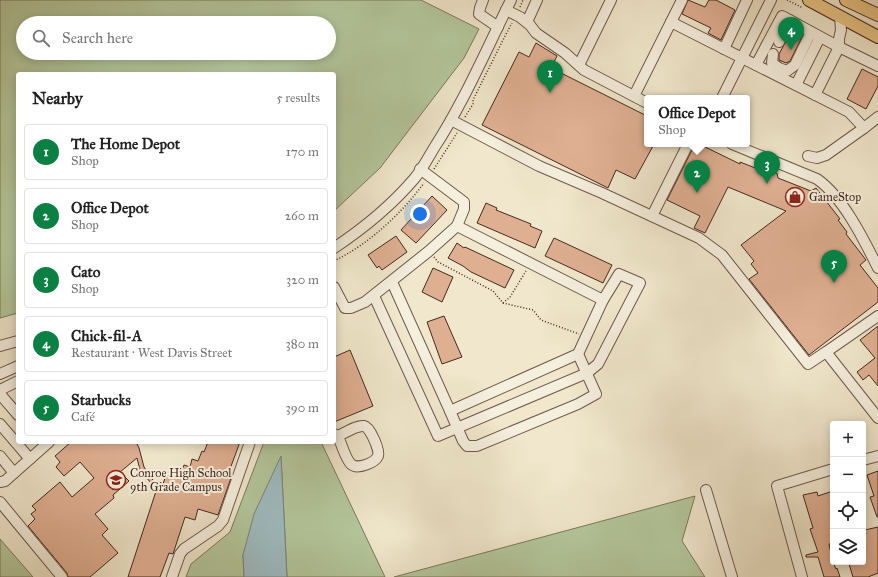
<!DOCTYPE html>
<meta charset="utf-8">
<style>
:root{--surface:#fff;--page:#f2f2f2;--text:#222;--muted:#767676;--line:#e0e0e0;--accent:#0b8043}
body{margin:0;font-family:"IM FELL Great Primer",serif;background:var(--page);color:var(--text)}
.controls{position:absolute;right:12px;bottom:12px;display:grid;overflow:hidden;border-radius:4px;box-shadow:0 2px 10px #0003}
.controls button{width:36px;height:36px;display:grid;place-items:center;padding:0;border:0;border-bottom:1px solid var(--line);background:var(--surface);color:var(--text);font:20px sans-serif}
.you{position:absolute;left:420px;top:214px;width:14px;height:14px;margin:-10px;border:3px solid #fff;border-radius:50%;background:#1a73e8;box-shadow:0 0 0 6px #1a73e833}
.badge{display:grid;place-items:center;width:26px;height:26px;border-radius:50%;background:var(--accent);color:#fff;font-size:13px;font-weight:700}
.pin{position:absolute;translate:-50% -33px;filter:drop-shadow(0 1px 2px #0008)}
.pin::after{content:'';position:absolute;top:21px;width:14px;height:12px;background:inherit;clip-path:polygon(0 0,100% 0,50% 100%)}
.popup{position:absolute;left:644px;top:95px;width:106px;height:52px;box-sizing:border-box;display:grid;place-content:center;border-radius:4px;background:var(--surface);filter:drop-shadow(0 1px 3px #0005);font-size:13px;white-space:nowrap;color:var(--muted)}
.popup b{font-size:15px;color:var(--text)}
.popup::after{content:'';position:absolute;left:50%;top:100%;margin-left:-8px;border:8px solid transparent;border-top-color:var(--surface)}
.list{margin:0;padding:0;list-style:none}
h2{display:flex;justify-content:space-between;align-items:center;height:52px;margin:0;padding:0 16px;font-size:17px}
h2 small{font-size:13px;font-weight:400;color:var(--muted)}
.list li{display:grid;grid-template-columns:26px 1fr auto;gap:12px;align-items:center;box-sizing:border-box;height:56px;margin:0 8px 8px;padding:0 8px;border:1px solid var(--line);border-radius:4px}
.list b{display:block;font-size:15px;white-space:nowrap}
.list p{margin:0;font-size:13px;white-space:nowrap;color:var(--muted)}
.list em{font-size:13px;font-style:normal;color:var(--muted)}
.icon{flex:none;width:22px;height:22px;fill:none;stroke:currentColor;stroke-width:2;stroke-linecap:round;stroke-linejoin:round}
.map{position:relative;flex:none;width:878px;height:577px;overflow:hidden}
.search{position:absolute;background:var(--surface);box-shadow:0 2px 10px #0003;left:16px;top:16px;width:320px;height:44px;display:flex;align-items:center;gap:10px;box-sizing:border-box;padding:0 14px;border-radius:22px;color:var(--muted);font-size:15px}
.panel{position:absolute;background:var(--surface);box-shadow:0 2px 10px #0003;left:16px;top:72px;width:320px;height:372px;border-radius:4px}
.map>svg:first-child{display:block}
.green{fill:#b4c79c;stroke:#7c785d;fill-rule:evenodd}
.water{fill:#9fbdc2;stroke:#7b8280}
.building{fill:#dfaf92;stroke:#452a1e}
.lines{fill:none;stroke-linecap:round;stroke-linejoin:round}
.minor-casing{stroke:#70594a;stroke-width:12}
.major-casing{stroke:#452a1e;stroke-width:14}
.path{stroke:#452a1e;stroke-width:1.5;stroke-dasharray:1 2;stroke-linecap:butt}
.minor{stroke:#f5efde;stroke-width:10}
.major{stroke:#e8c486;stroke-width:12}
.labels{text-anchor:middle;stroke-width:4;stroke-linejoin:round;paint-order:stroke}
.poi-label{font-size:12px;fill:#452a1e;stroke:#f5efde;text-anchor:start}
</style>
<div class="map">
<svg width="878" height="577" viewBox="0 0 878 577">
<rect width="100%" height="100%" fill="#f0e7cc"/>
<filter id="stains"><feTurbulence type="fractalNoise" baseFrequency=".005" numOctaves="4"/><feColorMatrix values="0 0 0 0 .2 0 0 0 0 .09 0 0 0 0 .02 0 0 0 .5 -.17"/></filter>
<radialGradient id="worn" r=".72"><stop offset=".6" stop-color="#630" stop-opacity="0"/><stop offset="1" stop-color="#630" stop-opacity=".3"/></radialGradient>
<g class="green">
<path d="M0,0h421l58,29 -15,29 -84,110 -46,43v-137h-316v239l-18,5zM23,23h306v30h-306z"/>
<polygon points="264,442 321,442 385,577 287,577 281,457 243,555 244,577 186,577 191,564 230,532"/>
<polygon points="695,496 682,541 705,577 394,577"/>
<polygon points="0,539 33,577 0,577"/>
</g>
<polygon class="water" points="281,456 287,577 244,577 243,555 254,514"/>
<g class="building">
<polygon points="688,0 705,7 709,0 716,0 735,10 721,40 708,33 711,28 682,14"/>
<polygon points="795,31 803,35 790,61 786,63 779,60 779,54 790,34"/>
<polygon points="536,43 557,56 551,68 647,116 647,144 653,146 635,179 616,170 608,188 482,125 519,52 529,57"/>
<polygon points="862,69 878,77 878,86 866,109 847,99"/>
<polygon points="695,144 699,144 740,164 740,162 763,171 768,169 773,170 777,173 778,178 811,191 816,188 840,219 838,220 847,232 846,234 866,260 860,265 878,288 878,302 809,355 749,279 758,273 751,264 754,261 741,245 786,211 728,187 705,233 694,228 700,216 667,200"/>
<polygon points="432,196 447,210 416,243 401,230"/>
<polygon points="486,203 497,208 496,210 531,224 530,226 542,231 535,248 477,223"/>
<polygon points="396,236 407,252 382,270 379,266 377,268 368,255"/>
<polygon points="554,238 612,265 603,283 545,256"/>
<polygon points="457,243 464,248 465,247 514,270 505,288 471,272 463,266 448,258"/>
<polygon points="433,268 453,277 442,302 422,292"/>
<polygon points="444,316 462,357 442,364 427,322"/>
<polygon points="878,326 878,386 869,375 863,380 857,372 875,358 860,340"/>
<polygon points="350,350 373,406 334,422 334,357"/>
<polygon points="71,442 136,442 139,448 144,467 155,483 153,485 143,474 141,474 137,458 120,472 129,481 113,495 114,498 95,514 108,529 102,535 118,553 90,577 68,577 67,573 28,526 35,519 31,514 36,510 32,506 60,482 72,497 94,478 80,462 64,476 56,467 60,462 55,456"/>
<polygon points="208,442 240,442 227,477 231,478 218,515 198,509 195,520 185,517 173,554 169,553 160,577 128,577 159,482 163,484 166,475 172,477 175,470 181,472 184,465 190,467 192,459 198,461 202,451 204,452"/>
<polygon points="878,471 878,517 877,517 870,497 874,496 867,475"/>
<polygon points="833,491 833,543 829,544 833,562 836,569 837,568 840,577 824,577 818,557 806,557 806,555 818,552 810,529 813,528 803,495 817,492 818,496"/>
<polygon points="878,527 878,573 868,577 853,577 849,564 855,562 863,562 863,535 866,534 865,530"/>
</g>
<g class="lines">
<defs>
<g id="minor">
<polyline points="483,0 480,8 479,14 498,27"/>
<polyline points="506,10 520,17 530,25 536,33 565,53 584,70 647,103"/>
<polyline points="527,22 537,0"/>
<polyline points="671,22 682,0"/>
<polyline points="779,42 790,20"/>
<polyline points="839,47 839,39 841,30 840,16"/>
<polyline points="724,49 747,0"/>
<polyline points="773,54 772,63 779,68 787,71 795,65 811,32"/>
<polyline points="579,65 611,0"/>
<polyline points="756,65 782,16 839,47"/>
<polyline points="796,85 820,37"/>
<polyline points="815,95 839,47 878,66"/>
<polyline points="634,96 671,22 849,112 864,128 878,117"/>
<polyline points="722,98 771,0"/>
<polyline points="451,120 539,166 602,193 699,238 722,255 808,364 826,352"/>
<path d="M732,144l85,35c26,18 47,61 61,89"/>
<polyline points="808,156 817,158 826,155 864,128"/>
<polyline points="652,216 688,144"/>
<path d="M334,248c30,-20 57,-42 80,-69 8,-9 14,-21 20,-31 30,-46 52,-98 77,-148"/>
<polyline points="392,282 450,411 578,354 603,300"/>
<polyline points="334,287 345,308 351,308 365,302 429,251 457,226 464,209 464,202 420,169"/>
<polyline points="374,296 438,436 587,373 598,364 640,283 619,274 603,300 457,226"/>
<polyline points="878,316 826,352 878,418"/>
<polyline points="0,346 18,341"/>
<polyline points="0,374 18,366"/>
<polyline points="0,390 18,381"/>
<polyline points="0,394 18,415"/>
<polyline points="450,411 463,441 467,446 477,446 578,404 596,394 578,354"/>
<polyline points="0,424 30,459"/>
<path d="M334,434l4,2c3,7 8,24 13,28 6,6 24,-1 27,-8 2,-6 -8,-29 -14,-30 -8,-1 -19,7 -26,10"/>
<polyline points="0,456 14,473"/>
<polyline points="863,460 878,456"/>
<polyline points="0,482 5,481 49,442"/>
<polyline points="706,490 732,577"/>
<polyline points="0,502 62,577"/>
<polyline points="172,577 180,554 184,549 218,526 223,520 250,442"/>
<polyline points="802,577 777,486 833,469"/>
</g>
<g id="major">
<polyline points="809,0 878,37"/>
<polyline points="846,0 878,15"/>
</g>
</defs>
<use href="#minor" class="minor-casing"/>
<use href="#major" class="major-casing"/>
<g class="path">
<polyline points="787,0 803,8"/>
<polyline points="520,7 523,0"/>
<polyline points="465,117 473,104 473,100 505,36 512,23"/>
<polyline points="434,169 457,133"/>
<polyline points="434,257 438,262 493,291 503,303 533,310 541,320 579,334"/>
<path d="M334,261c35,-17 67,-47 90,-78"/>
<polyline points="503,303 510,297 526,271"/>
</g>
<use href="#minor" class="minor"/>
<use href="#major" class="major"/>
</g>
<defs>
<symbol id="shop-ring" viewBox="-11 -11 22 22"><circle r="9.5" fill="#f5efde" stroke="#8f2418" stroke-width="1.5"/><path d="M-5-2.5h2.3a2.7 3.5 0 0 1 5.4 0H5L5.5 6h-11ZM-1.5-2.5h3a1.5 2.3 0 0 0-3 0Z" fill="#8f2418"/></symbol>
<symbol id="school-ring" viewBox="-11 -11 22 22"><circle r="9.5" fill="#f5efde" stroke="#8f2418" stroke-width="1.5"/><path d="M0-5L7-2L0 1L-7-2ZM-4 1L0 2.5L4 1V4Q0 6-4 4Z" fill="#8f2418"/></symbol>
</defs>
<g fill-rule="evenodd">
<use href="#shop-ring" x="784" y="186" width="22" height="22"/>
<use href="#school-ring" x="105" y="469" width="22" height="22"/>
</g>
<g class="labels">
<g class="poi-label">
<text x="809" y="201">GameStop</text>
<text x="130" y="477">Conroe High School<tspan x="130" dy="14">9th Grade Campus</tspan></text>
</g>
</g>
<rect width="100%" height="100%" filter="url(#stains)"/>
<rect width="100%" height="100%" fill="url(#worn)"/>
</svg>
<div class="controls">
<button>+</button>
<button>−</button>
<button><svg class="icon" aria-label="locate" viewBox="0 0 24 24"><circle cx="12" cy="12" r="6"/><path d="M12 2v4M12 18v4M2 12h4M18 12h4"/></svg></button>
<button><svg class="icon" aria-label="layers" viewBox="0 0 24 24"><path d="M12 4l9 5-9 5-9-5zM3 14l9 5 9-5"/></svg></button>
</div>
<div class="you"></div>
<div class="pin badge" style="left:550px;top:93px">1</div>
<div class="pin badge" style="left:697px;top:193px">2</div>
<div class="popup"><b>Office Depot</b>Shop</div>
<div class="pin badge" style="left:767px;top:184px">3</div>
<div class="pin badge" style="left:791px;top:50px">4</div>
<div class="pin badge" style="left:834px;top:283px">5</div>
<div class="search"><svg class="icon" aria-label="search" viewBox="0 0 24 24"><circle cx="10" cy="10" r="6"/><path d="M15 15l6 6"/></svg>Search here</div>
<section class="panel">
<h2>Nearby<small>5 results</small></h2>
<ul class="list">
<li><span class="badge">1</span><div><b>The Home Depot</b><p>Shop</p></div><em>170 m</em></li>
<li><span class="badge">2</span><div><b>Office Depot</b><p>Shop</p></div><em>260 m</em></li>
<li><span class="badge">3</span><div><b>Cato</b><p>Shop</p></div><em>320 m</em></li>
<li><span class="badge">4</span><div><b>Chick-fil-A</b><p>Restaurant · West Davis Street</p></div><em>380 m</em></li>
<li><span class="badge">5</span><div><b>Starbucks</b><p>Café</p></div><em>390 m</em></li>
</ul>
</section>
</div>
